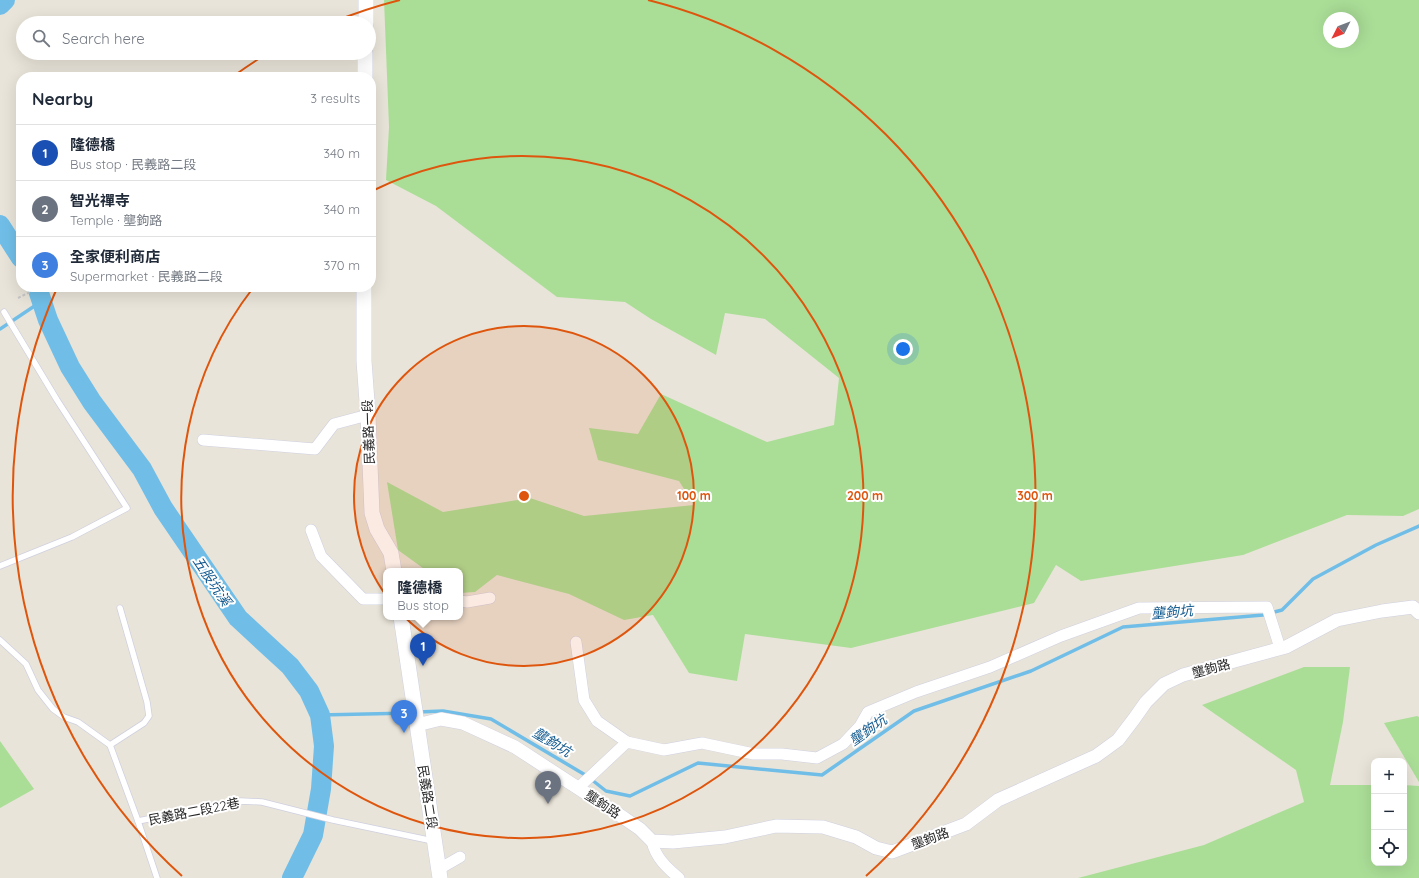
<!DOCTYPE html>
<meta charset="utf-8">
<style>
:root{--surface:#fff;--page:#f2f2f3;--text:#1f2937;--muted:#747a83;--line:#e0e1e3;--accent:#7c3aed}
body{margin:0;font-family:Quicksand,"Noto Sans TC",sans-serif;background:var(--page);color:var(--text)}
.controls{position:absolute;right:12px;bottom:12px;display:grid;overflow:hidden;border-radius:8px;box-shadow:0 4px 16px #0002}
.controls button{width:36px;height:36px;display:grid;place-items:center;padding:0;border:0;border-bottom:1px solid var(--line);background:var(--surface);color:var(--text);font:20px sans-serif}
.compass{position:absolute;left:1323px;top:12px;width:36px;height:36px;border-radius:50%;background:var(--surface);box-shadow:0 4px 16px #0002;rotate:228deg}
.you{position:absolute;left:903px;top:349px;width:14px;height:14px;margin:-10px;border:3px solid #fff;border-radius:50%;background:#1a73e8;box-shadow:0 0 0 6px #1a73e833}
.badge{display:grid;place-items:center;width:26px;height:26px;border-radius:50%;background:var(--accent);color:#fff;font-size:13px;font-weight:700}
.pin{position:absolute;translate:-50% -33px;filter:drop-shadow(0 1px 2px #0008)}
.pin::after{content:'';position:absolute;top:21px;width:14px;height:12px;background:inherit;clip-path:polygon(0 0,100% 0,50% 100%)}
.popup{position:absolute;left:383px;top:568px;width:80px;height:52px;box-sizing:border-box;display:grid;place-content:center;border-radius:8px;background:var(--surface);filter:drop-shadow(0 1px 3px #0005);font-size:13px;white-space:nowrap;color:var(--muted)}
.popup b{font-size:15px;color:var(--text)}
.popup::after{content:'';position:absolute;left:50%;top:100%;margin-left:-8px;border:8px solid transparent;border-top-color:var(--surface)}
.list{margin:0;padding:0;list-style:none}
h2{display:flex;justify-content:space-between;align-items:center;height:52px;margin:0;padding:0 16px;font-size:17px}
h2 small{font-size:13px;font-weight:400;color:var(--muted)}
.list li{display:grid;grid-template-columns:26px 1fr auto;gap:12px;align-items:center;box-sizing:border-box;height:56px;padding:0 16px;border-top:1px solid var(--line)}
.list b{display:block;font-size:15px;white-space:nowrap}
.list p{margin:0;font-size:13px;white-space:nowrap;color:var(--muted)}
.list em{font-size:13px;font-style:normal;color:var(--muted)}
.icon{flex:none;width:22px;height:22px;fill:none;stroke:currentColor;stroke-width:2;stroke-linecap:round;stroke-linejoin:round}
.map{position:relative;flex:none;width:1419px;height:878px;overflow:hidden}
.search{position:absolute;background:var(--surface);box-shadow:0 4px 16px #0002;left:16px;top:16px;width:360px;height:44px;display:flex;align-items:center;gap:10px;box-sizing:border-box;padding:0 14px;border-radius:22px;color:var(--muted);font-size:15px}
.panel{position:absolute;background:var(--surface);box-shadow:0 4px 16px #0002;left:16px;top:72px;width:360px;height:220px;border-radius:16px}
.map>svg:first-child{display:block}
.green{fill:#aade97;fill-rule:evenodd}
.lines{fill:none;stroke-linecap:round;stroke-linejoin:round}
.stream{stroke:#70bee8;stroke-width:3.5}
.river{stroke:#70bee8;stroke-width:20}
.service-casing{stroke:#cfd0e0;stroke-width:7}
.minor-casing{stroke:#cfd0e0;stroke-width:12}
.tertiary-casing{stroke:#cfd0e0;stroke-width:14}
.secondary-casing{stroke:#cfd0e0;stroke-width:16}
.path{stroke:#c7c7c7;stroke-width:2;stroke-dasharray:3 2;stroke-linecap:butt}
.service{stroke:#fff;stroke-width:5.5}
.minor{stroke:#fff;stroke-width:11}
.tertiary{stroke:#fff;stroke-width:13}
.secondary{stroke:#fff;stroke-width:15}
.ring{fill:none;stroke:#de560d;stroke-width:2}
.labels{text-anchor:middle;stroke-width:4;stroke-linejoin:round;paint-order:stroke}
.street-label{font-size:13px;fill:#272727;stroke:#fff}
.water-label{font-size:14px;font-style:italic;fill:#135a8f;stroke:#fff}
.centre{fill:#de560d;stroke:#fff;stroke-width:2}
.ring-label{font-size:12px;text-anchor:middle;font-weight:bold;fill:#de560d;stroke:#fff;stroke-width:4;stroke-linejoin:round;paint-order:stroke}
</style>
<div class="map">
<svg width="1419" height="878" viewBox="0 0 1419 878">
<rect width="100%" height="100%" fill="#e9e4d9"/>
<g class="green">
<path d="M384,0h1035v509l-16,7 -56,-1 -104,40 -162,26 -25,-16 -22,38 -183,45 -106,-14 -8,47 -48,-8 -36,-58 -29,5 -55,-26 -72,-19 -22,17 -15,1v-22h-33l-29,-21 -11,-68 56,30 87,-14 54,18 110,-11 -15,-24 -81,-21 -9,-32 49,6 23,-40 106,48 67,-17 5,-47 -74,-59 -40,-6 -9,42 -65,-36 -26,-17 -68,-5 -121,-91 -50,-26 3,-53zM1329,18h24v24h-24z"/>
<polygon points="1304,667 1350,667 1343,722 1330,785 1374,785 1374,863 1404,863 1404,785 1419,786 1419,878 1078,878 1204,845 1304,802 1296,770 1202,705"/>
<polygon points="1417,716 1419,717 1419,782 1384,723"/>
<polygon points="0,741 34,789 0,808"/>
</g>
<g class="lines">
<g class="stream">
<polyline points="0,329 42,301"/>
<polyline points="418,712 443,711 491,719 587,776 606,791 630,796 698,763 822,775 914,711 1031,671 1123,627 1263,615 1282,610 1313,579 1376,545 1419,526"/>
<polyline points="320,715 412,713"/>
</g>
<g class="river">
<polyline points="0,5 5,0"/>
<polyline points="0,225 21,258"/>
<polyline points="37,287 48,320 70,367 92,402 142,469 163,508 238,618 290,666 309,691 320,715 324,746 321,789 313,835 292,878"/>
</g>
<defs>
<g id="service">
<polyline points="0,566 72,537 127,508 57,400 4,312"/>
<polyline points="0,640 26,664 38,690 53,709 64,717 78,722 110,745 138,821 157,878"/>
<polyline points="110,745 144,723 149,716 147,702 120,608"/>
<polyline points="138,821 241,801 262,802 333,820 433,841"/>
</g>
<g id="minor">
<polyline points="203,440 315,449 334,424 368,415"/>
<polyline points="311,530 321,556 363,599 386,599"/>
<polyline points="460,601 467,602 490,598"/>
<polyline points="576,642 584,700 597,721 627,742"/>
<polyline points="578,788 627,742 664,750 702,743 754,754 782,754 817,758 843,744 860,726 868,712 916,692 990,667 1061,636 1139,608 1267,607 1280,648"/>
<path d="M652,841c3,16 15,27 27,37"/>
<polyline points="439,869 460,857"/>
</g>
<polyline id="tertiary" points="417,725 441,719 463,723 515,747 624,818 640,829 652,841 673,842 725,837 776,826 823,827 856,837 876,848 892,852 966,824 998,800 1096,756 1118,740 1134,719 1146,702 1164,684 1183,675 1286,647 1337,620 1382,611 1413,607 1419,613"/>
<g id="secondary">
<polyline points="366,23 366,0"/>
<polyline points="365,77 365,53"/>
<polyline points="364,287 364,361 368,415 372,513 377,529 391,553 394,571"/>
<polyline points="401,617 440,878"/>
</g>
</defs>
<use href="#service" class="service-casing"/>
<use href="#minor" class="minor-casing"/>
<use href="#tertiary" class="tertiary-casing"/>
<use href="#secondary" class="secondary-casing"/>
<polyline class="path" points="18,298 40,287"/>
<use href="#service" class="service"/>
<use href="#minor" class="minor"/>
<use href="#tertiary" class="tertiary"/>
<use href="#secondary" class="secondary"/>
</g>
<circle cx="524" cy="496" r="170" fill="#de560d" fill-opacity=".12"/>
<g class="ring">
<circle cx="524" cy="496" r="170"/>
<path d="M372 191A341 341 0 1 1 253 288"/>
<path d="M182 876A511 511 0 0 1 57 288M235 75A511 511 0 0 1 268 53M333 22A511 511 0 0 1 400 0M648 0A511 511 0 0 1 866 876"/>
</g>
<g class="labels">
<g class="street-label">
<text transform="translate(368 432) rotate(-92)" y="5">民義路一段</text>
<text transform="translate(1211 668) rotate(-15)" y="5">壟鉤路</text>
<text transform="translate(428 797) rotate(81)" y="5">民義路二段</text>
<text transform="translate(603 804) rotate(33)" y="5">壟鉤路</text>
<text transform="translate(194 811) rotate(-11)" y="5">民義路二段22巷</text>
<text transform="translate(930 838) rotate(-20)" y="5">壟鉤路</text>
</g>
<g class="water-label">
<text transform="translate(212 581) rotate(56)" y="5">五股坑溪</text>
<text transform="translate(1172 612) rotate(-5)" y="5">壟鉤坑</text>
<text transform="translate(868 730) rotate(-35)" y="5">壟鉤坑</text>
<text transform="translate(552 742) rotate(31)" y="5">壟鉤坑</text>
</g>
</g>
<circle cx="524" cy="496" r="6" class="centre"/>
<g class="ring-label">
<text x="694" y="500">100 m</text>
<text x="865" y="500">200 m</text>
<text x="1035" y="500">300 m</text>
</g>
</svg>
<div class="controls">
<button>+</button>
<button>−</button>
<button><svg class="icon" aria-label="locate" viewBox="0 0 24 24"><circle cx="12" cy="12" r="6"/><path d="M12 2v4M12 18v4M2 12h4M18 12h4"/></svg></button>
</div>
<svg class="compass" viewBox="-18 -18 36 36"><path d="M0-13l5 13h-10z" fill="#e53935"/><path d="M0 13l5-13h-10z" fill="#747a83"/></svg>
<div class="you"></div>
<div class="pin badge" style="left:423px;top:666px;background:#1a4fb4">1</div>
<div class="popup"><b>隆德橋</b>Bus stop</div>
<div class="pin badge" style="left:548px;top:804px;background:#6b7280">2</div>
<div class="pin badge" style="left:404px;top:733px;background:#3f7fe0">3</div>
<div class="search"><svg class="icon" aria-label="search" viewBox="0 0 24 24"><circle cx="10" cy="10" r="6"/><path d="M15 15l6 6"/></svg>Search here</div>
<section class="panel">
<h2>Nearby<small>3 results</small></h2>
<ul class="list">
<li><span class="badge" style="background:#1a4fb4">1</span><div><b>隆德橋</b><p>Bus stop · 民義路二段</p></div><em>340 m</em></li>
<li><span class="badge" style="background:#6b7280">2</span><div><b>智光禪寺</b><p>Temple · 壟鉤路</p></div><em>340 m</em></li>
<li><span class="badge" style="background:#3f7fe0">3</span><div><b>全家便利商店</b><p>Supermarket · 民義路二段</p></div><em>370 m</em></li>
</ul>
</section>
</div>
